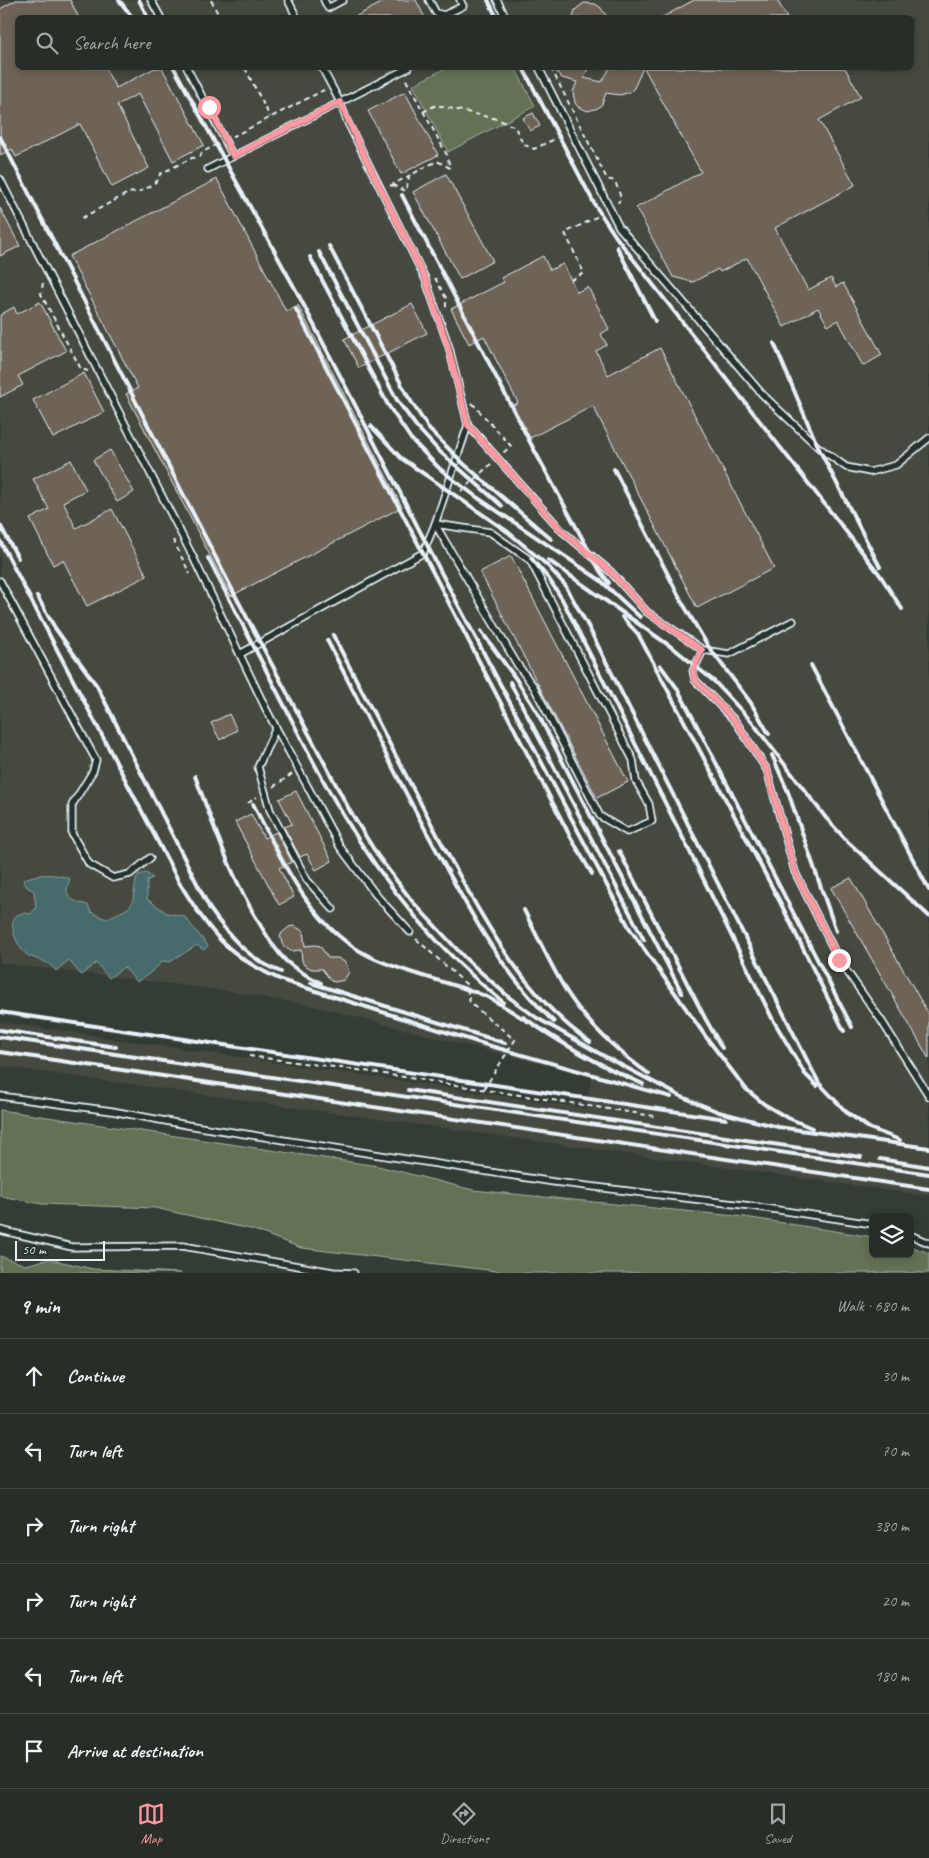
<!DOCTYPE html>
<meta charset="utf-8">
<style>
:root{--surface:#272e28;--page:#333a34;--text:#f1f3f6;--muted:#a4a8a8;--line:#434a45;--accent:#ff9aa2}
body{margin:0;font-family:Caveat,sans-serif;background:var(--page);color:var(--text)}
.controls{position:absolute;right:15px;bottom:15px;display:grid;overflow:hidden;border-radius:8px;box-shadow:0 2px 8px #0003}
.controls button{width:45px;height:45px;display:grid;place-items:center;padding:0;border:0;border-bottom:1px solid var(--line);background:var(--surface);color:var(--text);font:25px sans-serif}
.scale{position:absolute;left:15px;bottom:12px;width:90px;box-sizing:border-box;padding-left:5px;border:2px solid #e8f1f8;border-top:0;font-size:14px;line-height:18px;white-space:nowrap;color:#e8f1f8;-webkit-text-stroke:4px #26332d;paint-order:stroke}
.stop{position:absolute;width:15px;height:15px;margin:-11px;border:4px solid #ff9aa2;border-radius:50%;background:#fff}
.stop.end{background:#ff9aa2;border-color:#fff;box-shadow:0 1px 5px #0008}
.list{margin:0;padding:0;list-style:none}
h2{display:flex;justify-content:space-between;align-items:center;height:65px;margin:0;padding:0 20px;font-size:21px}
h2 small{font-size:16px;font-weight:400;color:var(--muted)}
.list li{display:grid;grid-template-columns:32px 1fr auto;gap:15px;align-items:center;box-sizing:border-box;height:75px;padding:0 20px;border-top:1px solid var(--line)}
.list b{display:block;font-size:19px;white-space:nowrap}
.list em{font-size:16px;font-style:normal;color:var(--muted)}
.icon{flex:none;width:28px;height:28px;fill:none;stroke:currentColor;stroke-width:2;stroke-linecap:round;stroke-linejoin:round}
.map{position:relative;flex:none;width:929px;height:1273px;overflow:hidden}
.search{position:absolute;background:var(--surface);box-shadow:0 2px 8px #0003;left:15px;right:15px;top:15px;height:55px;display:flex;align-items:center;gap:12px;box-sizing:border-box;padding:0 18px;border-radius:8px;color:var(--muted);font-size:19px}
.sheet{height:515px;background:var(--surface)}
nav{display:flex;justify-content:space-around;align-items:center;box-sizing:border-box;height:70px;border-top:1px solid var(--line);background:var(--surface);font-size:14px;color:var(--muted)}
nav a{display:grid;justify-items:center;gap:2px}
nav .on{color:var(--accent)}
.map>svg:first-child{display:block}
.built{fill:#45483f;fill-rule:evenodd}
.green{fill:#637254;stroke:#a6b2a6}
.water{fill:#476b6b;stroke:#87a1a3}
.building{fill:#6d6356;stroke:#e8f1f8}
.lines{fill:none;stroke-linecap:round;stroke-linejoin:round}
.service-casing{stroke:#e8f1f8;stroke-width:9}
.path{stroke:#e8f1f8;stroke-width:2;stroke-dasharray:5 4;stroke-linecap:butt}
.service{stroke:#26332d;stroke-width:5.5}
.rail{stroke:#e8f1f8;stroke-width:4}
.route{stroke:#ff9aa2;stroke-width:6}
</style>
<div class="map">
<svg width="929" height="1273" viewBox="0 0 929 1273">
<rect width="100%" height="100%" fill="#343d35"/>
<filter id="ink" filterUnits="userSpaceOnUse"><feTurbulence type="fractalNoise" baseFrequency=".02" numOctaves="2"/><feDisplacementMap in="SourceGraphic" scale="10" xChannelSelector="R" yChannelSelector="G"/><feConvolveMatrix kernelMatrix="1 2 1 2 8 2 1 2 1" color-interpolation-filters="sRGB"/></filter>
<g filter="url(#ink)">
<path class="built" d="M0,0h929v1196l-929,-130v-44l585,86 7,-31 -283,-72 -82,-14 -227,-28zM18,18h894v50h-894z"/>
<g class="green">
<polygon points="446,68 515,68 535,106 448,152 413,85"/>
<polygon points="0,1110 378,1166 473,1190 745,1217 873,1237 873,1254 910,1254 910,1246 929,1253 929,1273 514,1273 301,1248 254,1230 155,1208 42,1204 0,1196"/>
<polygon points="0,1256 25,1265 49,1259 93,1269 181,1273 0,1273"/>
</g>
<path class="water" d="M146,873l7,5 -6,2v19l20,14 17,3 24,30 -4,4 -7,-5 -27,17 -8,-1c-6,9 -17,15 -25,21l-13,-15 -15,11 -13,-15 -15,12 -12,-15 -13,11c-12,-14 -19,-9 -30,-17 -8,-6 -19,-30 -10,-38 5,-4 10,-3 15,-2l5,-6 -2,-17 -7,-4 -4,-7c12,-7 35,-7 47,-1 -8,19 2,22 18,26l3,7 15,7c7,-4 16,-7 22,-11 8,-5 5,-23 10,-33z"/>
<g class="building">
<polygon points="16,0 70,0 79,18 18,18 18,68 105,68 116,88 155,68 162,68 204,145 173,161 138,94 117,105 149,168 112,187 80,124 16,157 12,149 0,155 0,9"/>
<polygon points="387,0 416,0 425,18 353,18"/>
<polygon points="694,0 777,0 787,18 661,18"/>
<polygon points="584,3 595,4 600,7 608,18 573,18 575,10"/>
<polygon points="553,68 588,68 584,78 602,82 610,68 643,68 634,88 630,92 620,95 606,93 602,104 598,108 588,111 578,107 575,103 573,92 577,82 562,78"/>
<polygon points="644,68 845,68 861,97 819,120 855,185 775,228 808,290 831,278 836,287 843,283 882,355 863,366 838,320 828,326 818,308 784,327 747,258 720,272 718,269 693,282 673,277 636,208 701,172"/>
<polygon points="405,92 438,155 401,174 368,111"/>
<polygon points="533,113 540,126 530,131 523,118"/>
<polygon points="446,174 493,261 460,279 413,192"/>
<polygon points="217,179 286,311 298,305 402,507 231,596 126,394 138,388 69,256"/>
<polygon points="0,208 20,246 0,256"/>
<polygon points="543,256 550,270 563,264 577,292 588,287 609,329 601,334 607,345 596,351 608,375 660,348 774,568 697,608 593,406 530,438 513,405 518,403 484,336 469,344 451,309 504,282 501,278"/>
<polygon points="40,302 66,351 18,376 23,385 0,397 0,315 14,307 17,314"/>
<polygon points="412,304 427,333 359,368 344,339"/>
<polygon points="84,373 104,412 53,438 33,400"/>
<polygon points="110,450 134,492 117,502 93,460"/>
<polygon points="71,460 86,490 63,502 76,528 112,509 147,576 87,606 63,560 53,565 30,519 49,509 33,479"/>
<polygon points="511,556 628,782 597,798 480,572"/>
<polygon points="229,714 237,730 220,740 211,723"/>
<polygon points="296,791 332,861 316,870 307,854 300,857 284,827 292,824 279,799"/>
<polygon points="251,814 264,838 276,832 292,862 279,868 294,897 279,905 235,822"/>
<polygon points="851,878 929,1015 929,1059 831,888"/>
<polygon points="294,926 303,931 305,946 315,945 320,946 328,958 338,958 346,963 349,972 344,980 335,982 331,981 322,969 312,969 304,965 302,961 301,950 291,951 283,946 280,937 282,933 289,927"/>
</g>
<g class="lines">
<defs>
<g id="service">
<polyline points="151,0 161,18"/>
<polyline points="288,0 297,18"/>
<polyline points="324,0 328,8 343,0"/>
<polyline points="429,0 436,13 444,15 463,6 460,0"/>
<polyline points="497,0 506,18"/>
<polyline points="187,68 233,156"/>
<polyline points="539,68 619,227 762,394 818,447 846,467 870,472 896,465 929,438"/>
<polyline points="208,169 408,68"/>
<polyline points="0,179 194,559 266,709 340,847 376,895 410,932"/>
<polyline points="468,425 562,531 611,572 647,612 703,650 729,654 793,621"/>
<polygon points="435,524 490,532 530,560 633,760 636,781 649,804 652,821 627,832 600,816 534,687 517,664"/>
<polyline points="0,581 96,760 93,771 72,805 72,834 89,864 113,878 130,874 150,858"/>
<polyline points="703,650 693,671 695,680 736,722 767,770 795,872 839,960 881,1020 929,1096"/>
<polyline points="240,654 423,553 435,524 468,425 449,347 425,278 347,121 340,102 322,68"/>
<polyline points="276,728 258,767 270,810 307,880 333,909"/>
<polyline points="0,1096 112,1111 187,1125 554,1182 751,1206 873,1224"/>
<polyline points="0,1230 72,1247 183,1246 333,1272 354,1273"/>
<polyline points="910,1235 929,1243"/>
</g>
</defs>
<use href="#service" class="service-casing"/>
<g class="path">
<polyline points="211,0 220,18"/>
<polyline points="245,68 270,117"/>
<polyline points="551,68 607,179 615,181 621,198 618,203"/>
<polyline points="423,112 436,105 497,119 515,127 523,144 534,149 563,135"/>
<polyline points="232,137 324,90"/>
<polyline points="392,185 406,191 409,177"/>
<polyline points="390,186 437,161 450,168 447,155 405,78"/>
<polyline points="82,218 128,193 141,191 151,186 158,180 160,174 192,158 199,157 203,152 217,144"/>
<polyline points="435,278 446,298 446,308"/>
<polyline points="571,280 584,273 565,233 602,214"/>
<polyline points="43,283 41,294 81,369 88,371"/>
<polyline points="472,403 511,446 503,453"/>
<polyline points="461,491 491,464"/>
<polyline points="173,540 190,574"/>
<polyline points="273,787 292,774"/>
<polyline points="248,803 257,797"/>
<polyline points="416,939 466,984 470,1003 515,1040 484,1089"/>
<polyline points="249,1056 365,1071 654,1116"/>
</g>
<use href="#service" class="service"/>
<g class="rail">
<polyline points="119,0 133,18"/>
<polyline points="139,0 148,18"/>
<polyline points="488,0 497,18"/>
<polyline points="174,68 298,294 444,578 630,929 706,1037 746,1089 764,1104 786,1117 812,1128"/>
<polyline points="523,68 595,205 616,237 880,575 902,609"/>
<polyline points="0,137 235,595 350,811 378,856 412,901 466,959 510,998 537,1018 604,1056 680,1096 719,1112 778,1127 929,1148"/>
<polyline points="402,195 531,444 600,571 609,583"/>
<polyline points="329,246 407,395 429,429 464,464 551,539"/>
<polyline points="617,247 655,321"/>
<polyline points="319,252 397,400 416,426 438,450 502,506"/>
<polyline points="310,257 388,405 411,439 439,468 450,477 478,498 600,580 640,617"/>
<polyline points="296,309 570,836 592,874"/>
<polyline points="774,343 818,447 880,567"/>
<polyline points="371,426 401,458 508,532 547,565 565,585 588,626 808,1062 819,1083 849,1115"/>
<polyline points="614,469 682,602 708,646 751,703 769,734"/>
<polyline points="0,525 18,558"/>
<path d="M0,541l179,341c30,50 49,75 105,99l203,64 184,52"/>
<path d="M208,558c25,49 50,97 75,145 19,37 37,74 59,110 42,71 96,137 161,189"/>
<polyline points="531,558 549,579 562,599 692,856 772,1018 805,1074 817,1086"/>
<polyline points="548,560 677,651 715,682 752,722 826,818 848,842 929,916"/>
<path d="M37,596l18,32 42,58 113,223c19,27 39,51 71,63"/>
<polyline points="622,617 638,634 780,902 844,1031"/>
<polyline points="481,631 516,679 538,714 682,993"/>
<path d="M333,635c36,69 71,137 107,205 40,72 80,154 150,202"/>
<path d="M327,640c37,71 73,144 112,215 32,59 65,121 115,167"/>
<polyline points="660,665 677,688 693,718 852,1027"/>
<polyline points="811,665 929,890"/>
<polyline points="510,682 644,940"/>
<polyline points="772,755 788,792 836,931"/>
<path d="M195,776c19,51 37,103 66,150 7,12 15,25 25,35 10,9 23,16 35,22"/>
<path d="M253,804c30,57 57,124 118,153 36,17 75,24 112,38 15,7 31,18 46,27"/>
<polyline points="619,851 705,1018 722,1048"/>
<path d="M524,910c13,26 26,54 41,79 21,34 52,62 84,85"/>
<polyline points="311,983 505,1043"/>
<polyline points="0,1012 726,1119"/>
<path d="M523,1017c37,26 78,49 120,67"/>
<polyline points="0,1030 116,1047"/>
<polyline points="0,1037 929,1174"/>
<polyline points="0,1052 929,1189"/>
<polyline points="408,1090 861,1157"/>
<polyline points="845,1111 869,1128 900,1140"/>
<polyline points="880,1159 929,1167"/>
</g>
</g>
</g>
<g class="lines" filter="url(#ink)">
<polyline class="route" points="209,107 233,156 340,102 360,147 425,278 448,347 468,425 562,531 611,572 647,612 702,650 693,671 695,680 736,722 767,770 795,872 839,960"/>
</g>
</svg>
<div class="controls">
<button><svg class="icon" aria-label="layers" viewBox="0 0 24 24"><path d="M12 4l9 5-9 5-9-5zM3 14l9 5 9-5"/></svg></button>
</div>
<div class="scale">50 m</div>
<div class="stop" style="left:209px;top:107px"></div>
<div class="stop end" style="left:839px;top:960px"></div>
<div class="search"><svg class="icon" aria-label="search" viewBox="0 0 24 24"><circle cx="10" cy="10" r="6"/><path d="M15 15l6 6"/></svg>Search here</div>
</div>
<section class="sheet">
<h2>9 min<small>Walk · 680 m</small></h2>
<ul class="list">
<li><svg class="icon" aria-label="ahead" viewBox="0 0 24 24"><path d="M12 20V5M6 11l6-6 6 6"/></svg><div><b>Continue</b></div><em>30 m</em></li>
<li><svg class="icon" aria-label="left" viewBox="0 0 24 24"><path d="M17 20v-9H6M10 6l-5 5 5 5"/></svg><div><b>Turn left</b></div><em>70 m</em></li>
<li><svg class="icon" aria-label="right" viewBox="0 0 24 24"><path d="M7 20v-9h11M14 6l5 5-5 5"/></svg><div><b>Turn right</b></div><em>380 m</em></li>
<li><svg class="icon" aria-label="right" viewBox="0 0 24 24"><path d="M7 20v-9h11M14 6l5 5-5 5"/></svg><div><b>Turn right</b></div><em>20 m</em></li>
<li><svg class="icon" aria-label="left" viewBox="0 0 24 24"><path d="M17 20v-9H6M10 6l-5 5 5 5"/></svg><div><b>Turn left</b></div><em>180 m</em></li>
<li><svg class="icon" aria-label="arrive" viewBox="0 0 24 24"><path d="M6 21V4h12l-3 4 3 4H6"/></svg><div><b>Arrive at destination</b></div></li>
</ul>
</section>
<nav>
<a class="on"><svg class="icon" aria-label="map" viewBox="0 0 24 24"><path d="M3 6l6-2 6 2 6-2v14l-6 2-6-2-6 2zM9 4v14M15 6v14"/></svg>Map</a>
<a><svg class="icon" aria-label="directions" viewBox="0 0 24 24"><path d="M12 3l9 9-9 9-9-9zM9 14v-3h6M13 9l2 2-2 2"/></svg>Directions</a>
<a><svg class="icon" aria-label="saved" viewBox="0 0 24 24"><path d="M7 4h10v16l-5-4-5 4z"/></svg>Saved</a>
</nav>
